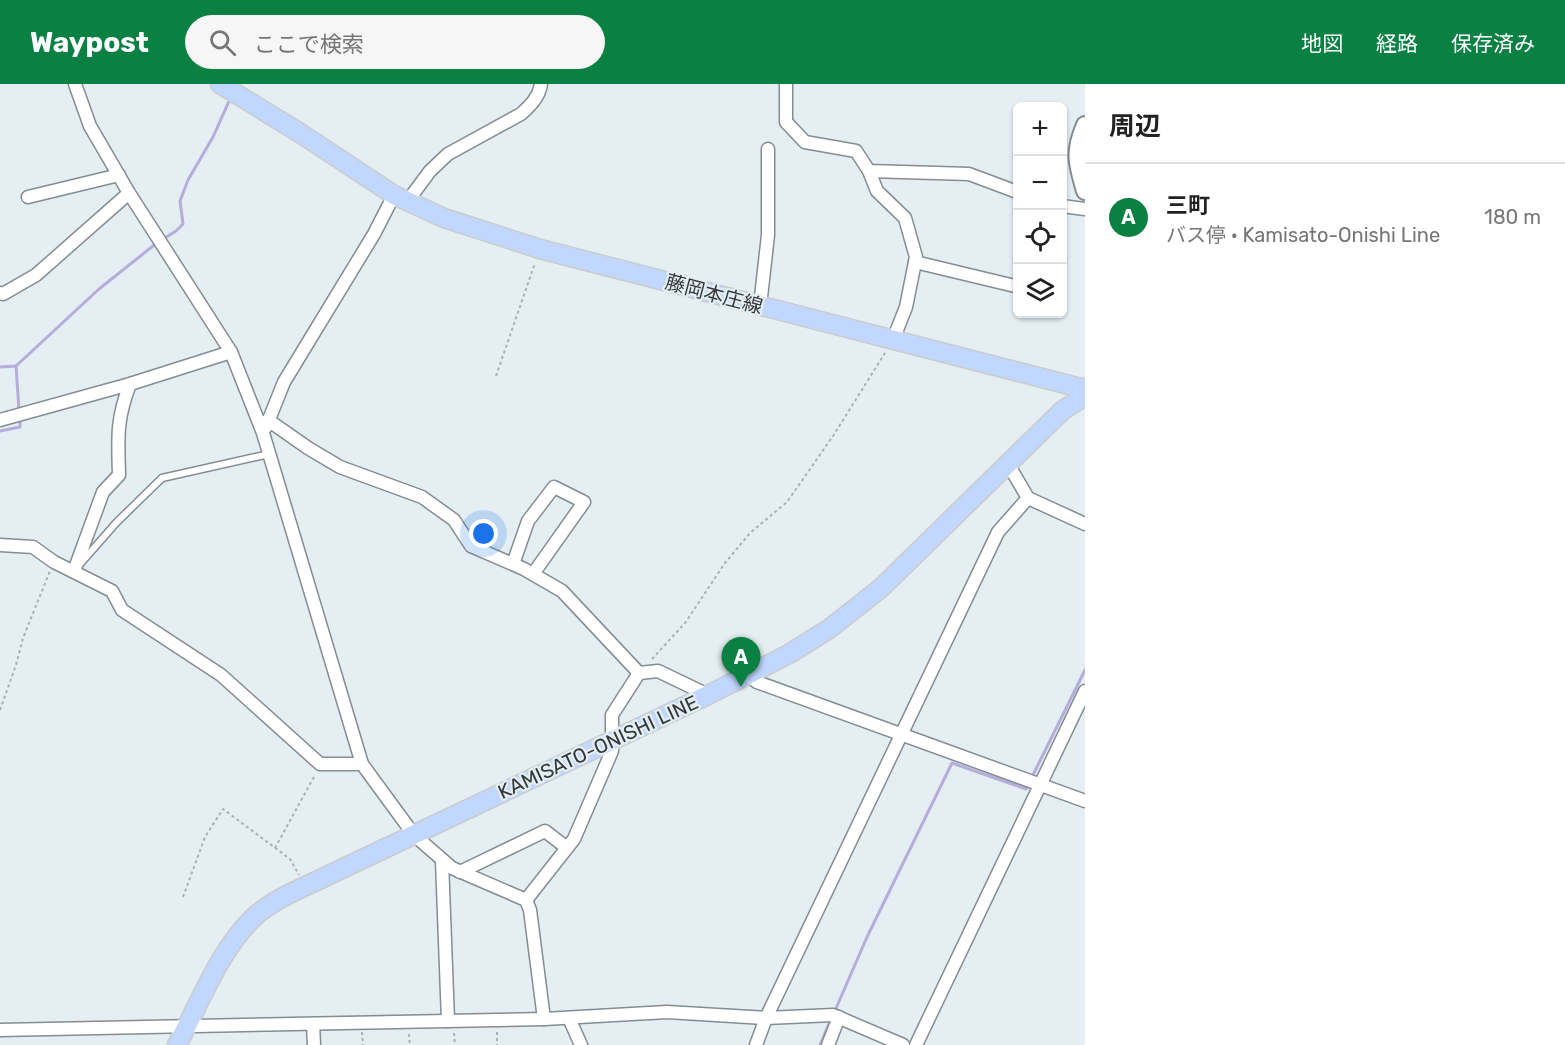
<!DOCTYPE html>
<html lang="ja">
<meta charset="utf-8">
<style>
:root{--surface:#fff;--page:#f6f6f6;--text:#222;--muted:#767676;--line:#e0e0e0;--accent:#0b8043}
body{margin:0;font-family:Rubik,"Noto Sans JP",sans-serif;background:var(--page);color:var(--text)}
.controls{position:absolute;right:18px;top:18px;display:grid;overflow:hidden;border-radius:9px;box-shadow:0 2px 4px #0004}
.controls button{width:54px;height:54px;display:grid;place-items:center;padding:0;border:0;border-bottom:2px solid var(--line);background:var(--surface);color:var(--text);font:30px sans-serif}
.you{position:absolute;left:484px;top:450px;width:21px;height:21px;margin:-15px;border:4px solid #fff;border-radius:50%;background:#1a73e8;box-shadow:0 0 0 9px #1a73e833}
.badge{display:grid;place-items:center;width:39px;height:39px;border-radius:50%;background:var(--accent);color:#fff;font-size:20px;font-weight:700}
.pin{position:absolute;translate:-50% -50px;filter:drop-shadow(0 2px 3px #0008)}
.pin::after{content:'';position:absolute;top:32px;width:21px;height:18px;background:inherit;clip-path:polygon(0 0,100% 0,50% 100%)}
.list{margin:0;padding:0;list-style:none}
h2{display:flex;justify-content:space-between;align-items:center;height:78px;margin:0;padding:0 24px;font-size:26px}
h2 small{font-size:20px;font-weight:400;color:var(--muted)}
.list li{display:grid;grid-template-columns:39px 1fr auto;gap:18px;align-items:center;box-sizing:border-box;height:108px;padding:0 24px;border-top:2px solid var(--line)}
.list b{display:block;font-size:22px;white-space:nowrap}
.list p{margin:0;font-size:20px;white-space:nowrap;color:var(--muted)}
.list em{font-size:20px;font-style:normal;color:var(--muted)}
.icon{flex:none;width:33px;height:33px;fill:none;stroke:currentColor;stroke-width:2;stroke-linecap:round;stroke-linejoin:round}
.map{position:relative;flex:none;width:1085px;height:961px;overflow:hidden}
header{display:flex;align-items:center;gap:36px;box-sizing:border-box;height:84px;padding:0 30px;background:var(--accent);color:#fff}
header strong{font-size:28px}
nav{display:flex;gap:33px;margin-inline-start:auto;font-size:21px}
.search{width:420px;height:54px;background:var(--page);display:flex;align-items:center;gap:15px;box-sizing:border-box;padding:0 21px;border-radius:33px;color:var(--muted);font-size:22px}
main{display:flex}
aside{flex:1;background:var(--surface)}
.map>svg:first-child{display:block}
.lines{fill:none;stroke-linecap:round;stroke-linejoin:round}
.stream{stroke:#b5adda;stroke-width:3}
.lane-casing{stroke:#848d91;stroke-width:9}
.street-casing{stroke:#848d91;stroke-width:15}
.secondary-casing{stroke:#848d91;stroke-width:20}
.primary-casing{stroke:#cacccc;stroke-width:21}
.path{stroke:#a8b0b4;stroke-width:2;stroke-dasharray:3 3;stroke-linecap:butt}
.lane{stroke:#fff;stroke-width:6}
.street{stroke:#fff;stroke-width:12}
.secondary{stroke:#fff;stroke-width:16}
.primary{stroke:#c1d7fe;stroke-width:18}
.labels{text-anchor:middle;stroke-width:4.5;stroke-linejoin:round;paint-order:stroke}
.street-label{font-size:20px;fill:#35393b;stroke:#e4eef3}
</style>
<header>
<strong>Waypost</strong>
<div class="search"><svg class="icon" aria-label="search" viewBox="0 0 24 24"><circle cx="10" cy="10" r="6"/><path d="M15 15l6 6"/></svg>ここで検索</div>
<nav><a>地図</a><a>経路</a><a>保存済み</a></nav>
</header>
<main>
<div class="map">
<svg width="1085" height="961" viewBox="0 0 1085 961">
<rect width="100%" height="100%" fill="#e4eef3"/>
<g class="lines">
<g class="stream">
<polyline points="163,155 176,147 183,140 180,117 188,96 213,53 230,15"/>
<polyline points="16,282 19,326"/>
<polyline points="0,283 16,282 99,205 158,158"/>
<polyline points="0,347 20,343 20,333"/>
<polyline points="1031,695 1085,586"/>
<polyline points="834,929 867,853 952,679 1026,705 1028,701"/>
<polyline points="820,961 831,935"/>
</g>
<defs>
<polyline id="lane" points="80,480 116,439 162,394 269,370"/>
<g id="street">
<polyline points="75,0 90,42 129,109 231,268 263,349 362,680 414,751 452,784 526,816 530,826 544,935"/>
<polyline points="786,0 786,38 805,58 856,67 869,87 969,90 1017,108"/>
<polyline points="869,87 877,107 905,134 916,173 906,223 893,256"/>
<polyline points="28,113 119,91"/>
<path d="M407,118l23,-31 18,-17 73,-40c10,-9 18,-17 20,-30"/>
<polyline points="1062,122 1085,125"/>
<polyline points="915,178 1015,202"/>
<polyline points="0,209 3,210 36,191 129,109"/>
<polyline points="760,222 768,151 768,65"/>
<polyline points="0,336 130,300 231,268"/>
<polyline points="268,336 308,364 340,383 422,413 454,436 471,462 524,485 562,507 639,589 658,587 708,611"/>
<polyline points="266,343 284,298 374,150 394,111"/>
<polyline points="1028,414 1085,440"/>
<polyline points="0,461 33,463 54,478 112,507 122,526 221,591 320,680 362,680"/>
<polyline points="513,480 528,437 554,403 584,418 533,490"/>
<path d="M74,487l29,-79 16,-17c-1,-37 -3,-55 11,-91"/>
<polyline points="747,591 757,598 1085,717"/>
<polyline points="442,777 448,937"/>
<polyline points="460,788 545,747 567,764"/>
<polyline points="526,816 574,755 612,667 612,631 639,589"/>
<polyline points="569,934 581,961"/>
<polyline points="313,940 314,961"/>
<polyline points="0,946 544,935 667,928 766,934 833,931 903,961"/>
<polyline points="756,961 766,934 998,448 1028,414 1008,380"/>
<polyline points="828,961 839,933"/>
<polyline points="916,961 1085,607"/>
</g>
<path id="secondary" d="M1085,41c-12,28 -8,38 0,66"/>
<g id="primary">
<polyline points="220,0 300,49 394,111 444,134 540,165 1085,305"/>
<path d="M177,961c23,-42 41,-92 75,-126 11,-11 25,-19 39,-26l417,-198 81,-41 40,-25 52,-41 182,-178 22,-14"/>
</g>
</defs>
<use href="#lane" class="lane-casing"/>
<use href="#street" class="street-casing"/>
<use href="#secondary" class="secondary-casing"/>
<use href="#primary" class="primary-casing"/>
<g class="path">
<polyline points="496,292 535,179"/>
<polyline points="652,575 685,539 725,479 750,449 787,418 833,352 885,269"/>
<polyline points="0,626 16,581 23,554 50,487"/>
<polyline points="275,764 315,691"/>
<polyline points="183,813 205,753 223,725 290,775 299,791"/>
<polyline points="362,948 363,961"/>
<polyline points="497,948 497,961"/>
<polyline points="454,949 455,961"/>
<polyline points="409,950 410,961"/>
</g>
<use href="#lane" class="lane"/>
<use href="#street" class="street"/>
<use href="#secondary" class="secondary"/>
<use href="#primary" class="primary"/>
</g>
<g class="labels">
<g class="street-label">
<text transform="translate(714 210) rotate(15)" y="7">藤岡本庄線</text>
<text transform="translate(598 663) rotate(-25)" y="7">KAMISATO-ONISHI LINE</text>
</g>
</g>
</svg>
<div class="controls">
<button>+</button>
<button>−</button>
<button><svg class="icon" aria-label="locate" viewBox="0 0 24 24"><circle cx="12" cy="12" r="6"/><path d="M12 2v4M12 18v4M2 12h4M18 12h4"/></svg></button>
<button><svg class="icon" aria-label="layers" viewBox="0 0 24 24"><path d="M12 4l9 5-9 5-9-5zM3 14l9 5 9-5"/></svg></button>
</div>
<div class="you"></div>
<div class="pin badge" style="left:741px;top:603px">A</div>
</div>
<aside>
<h2>周辺<small></small></h2>
<ul class="list">
<li><span class="badge">A</span><div><b>三町</b><p>バス停 · Kamisato-Onishi Line</p></div><em>180 m</em></li>
</ul>
</aside>
</main>
